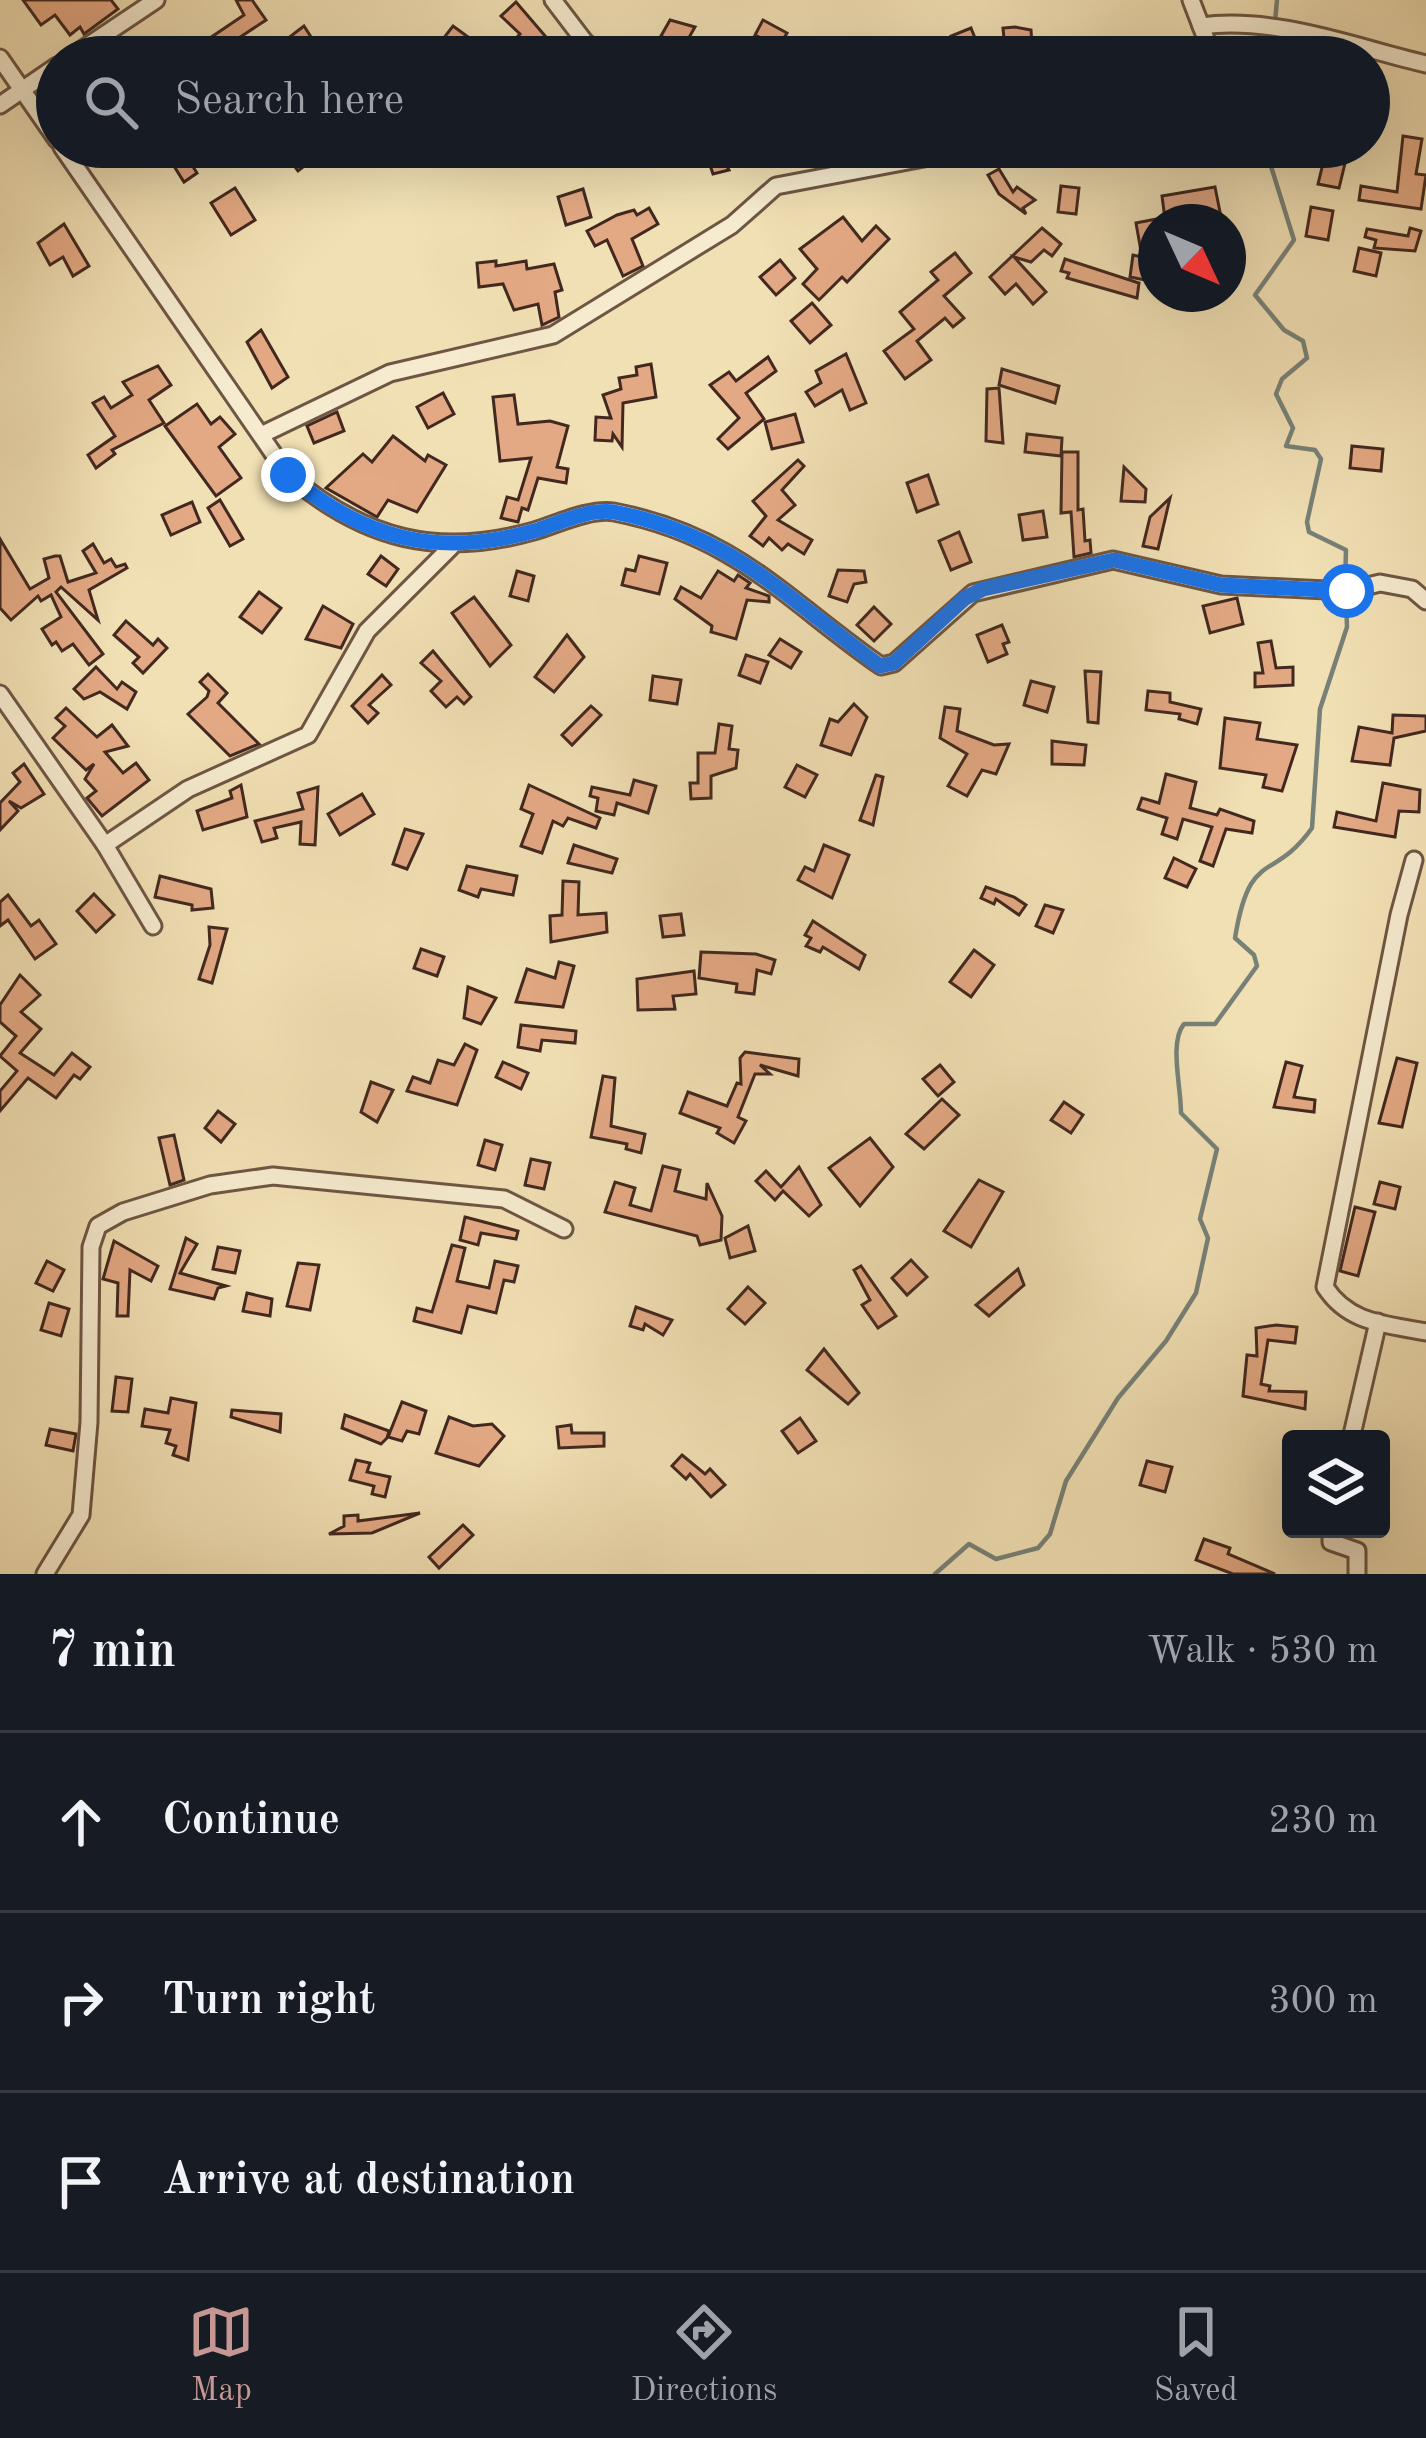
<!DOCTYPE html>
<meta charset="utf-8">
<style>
:root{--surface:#171b24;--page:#242831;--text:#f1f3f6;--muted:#9ea1a6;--line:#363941;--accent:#c59692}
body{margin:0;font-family:"Old Standard TT",serif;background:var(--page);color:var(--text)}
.controls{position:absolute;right:36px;bottom:36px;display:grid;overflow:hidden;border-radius:12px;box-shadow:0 12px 48px #0002}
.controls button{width:108px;height:108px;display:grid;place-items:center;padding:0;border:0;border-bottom:3px solid var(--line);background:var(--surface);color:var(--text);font:60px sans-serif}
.compass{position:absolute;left:1138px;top:204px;width:108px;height:108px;border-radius:50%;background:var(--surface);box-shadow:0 12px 48px #0002;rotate:134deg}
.stop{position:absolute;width:36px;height:36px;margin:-27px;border:9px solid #1a73e8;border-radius:50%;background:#fff}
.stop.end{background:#1a73e8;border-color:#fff;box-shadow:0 3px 12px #0008}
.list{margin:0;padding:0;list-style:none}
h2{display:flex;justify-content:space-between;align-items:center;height:156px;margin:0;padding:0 48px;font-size:51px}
h2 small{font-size:39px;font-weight:400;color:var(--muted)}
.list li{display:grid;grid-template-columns:78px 1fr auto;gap:36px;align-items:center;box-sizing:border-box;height:180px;padding:0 48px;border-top:3px solid var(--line)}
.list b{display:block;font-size:45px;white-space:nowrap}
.list em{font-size:39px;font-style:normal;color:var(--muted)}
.icon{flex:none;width:66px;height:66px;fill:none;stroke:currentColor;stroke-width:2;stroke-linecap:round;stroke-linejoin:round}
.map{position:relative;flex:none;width:1426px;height:1574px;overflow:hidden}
.search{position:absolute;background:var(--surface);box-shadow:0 12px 48px #0002;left:36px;right:36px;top:36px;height:132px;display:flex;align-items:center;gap:30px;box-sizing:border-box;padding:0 42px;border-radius:66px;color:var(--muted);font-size:45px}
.sheet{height:696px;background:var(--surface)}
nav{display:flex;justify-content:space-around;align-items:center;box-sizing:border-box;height:168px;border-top:3px solid var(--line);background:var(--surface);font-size:33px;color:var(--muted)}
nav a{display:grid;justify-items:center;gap:6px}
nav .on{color:var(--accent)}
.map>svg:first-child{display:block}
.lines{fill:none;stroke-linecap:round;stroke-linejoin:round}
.stream{stroke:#778177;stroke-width:4.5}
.building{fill:#e3a984;stroke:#42281f;stroke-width:3}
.street-casing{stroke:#6e5644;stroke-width:21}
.street{stroke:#f6ebce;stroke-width:15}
.route{stroke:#1a73e8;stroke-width:15}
</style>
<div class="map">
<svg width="1426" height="1574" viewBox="0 0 1426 1574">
<rect width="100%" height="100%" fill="#f1e0b4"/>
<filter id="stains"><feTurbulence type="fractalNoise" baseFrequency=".00167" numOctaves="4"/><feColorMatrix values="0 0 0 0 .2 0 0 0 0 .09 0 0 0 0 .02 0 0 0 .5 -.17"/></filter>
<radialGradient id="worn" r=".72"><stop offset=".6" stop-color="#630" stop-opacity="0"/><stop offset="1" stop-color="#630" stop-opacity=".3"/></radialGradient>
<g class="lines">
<g class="stream">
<polyline points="1275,22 1277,0"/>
<polyline points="1271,57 1274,33"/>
<polyline points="1265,147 1294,240 1255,295 1284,330 1303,341 1307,358 1282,379 1276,394 1293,428 1286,446 1315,450 1321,459 1307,522 1309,532 1346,550 1345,585"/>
<path d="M935,1574l34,-30 27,15 42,-11 12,-14 16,-53 52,-83 48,-57 30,-48 12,-55 -8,-19 17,-70 -36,-36c0,-27 -12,-71 3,-89h31l42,-58 -3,-11 -19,-17c15,-91 37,-54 77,-110l8,-119 27,-82 -1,-27"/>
</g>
</g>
<g class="building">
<polygon points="23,0 111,0 118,9 84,34 80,27 70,35 55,15 41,25"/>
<polygon points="236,0 252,0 266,20 210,57 201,44 244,15"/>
<polygon points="516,2 546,37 529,57 497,57 520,34 501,16"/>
<polygon points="670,20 695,27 683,48 661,36"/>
<polygon points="763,20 787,33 779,47 755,35"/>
<polygon points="304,26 313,40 328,57 301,57 287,39"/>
<polygon points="453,26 483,48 474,57 429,57"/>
<polygon points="1015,27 1031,30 1032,46 1005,49 1003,28"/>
<polygon points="971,28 979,48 958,56 951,36"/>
<polygon points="1403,136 1422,139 1416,174 1426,175 1421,209 1359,200 1361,186 1397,192"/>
<polygon points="162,147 206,147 188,159 197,173 184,182"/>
<polygon points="280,147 329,147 298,171"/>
<polygon points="684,147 732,147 720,153 729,170 713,174 708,159 693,166"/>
<polygon points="1327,147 1349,147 1339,188 1318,184"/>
<polygon points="999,169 1013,192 1017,187 1035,200 1023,208 1026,214 999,194 988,175"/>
<polygon points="1061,186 1079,188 1076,214 1058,212"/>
<polygon points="1215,187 1220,212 1165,219 1162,196"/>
<polygon points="235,188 255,220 231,235 211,203"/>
<polygon points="583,189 591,217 566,225 558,197"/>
<polygon points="1311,207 1333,211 1328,240 1306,236"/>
<polygon points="649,208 658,224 632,239 643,266 623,276 607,240 595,246 587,231 617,215 634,210 637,215"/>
<polygon points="843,217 862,241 876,226 889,239 847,282 842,277 819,300 803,284 817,269 800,249"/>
<polygon points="1156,219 1156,242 1151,243 1145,280 1130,277 1133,255 1142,257 1136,223"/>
<polygon points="64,224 89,266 73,276 63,257 50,265 38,243"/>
<polygon points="1042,228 1061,244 1052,256 1044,250 1031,262 1014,257 1046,292 1033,304 1016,284 1005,294 990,277"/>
<polygon points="1410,228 1421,231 1415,251 1374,248 1376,240 1365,237 1367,229 1408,236"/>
<polygon points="1359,248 1381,253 1376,276 1354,271"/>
<polygon points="955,253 971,273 944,296 964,318 953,327 945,318 917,341 931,360 905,379 884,351 914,329 900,312 938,280 931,272"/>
<polygon points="1065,259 1139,283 1137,298 1067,278 1069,273 1061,271"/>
<polygon points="780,260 795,278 776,295 760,277"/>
<polygon points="496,261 496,266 526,261 527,269 554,264 562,290 555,292 559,317 542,325 538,304 514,310 503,284 479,287 477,263"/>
<polygon points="812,303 831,325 810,343 791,321"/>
<polygon points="261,330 288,377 272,388 247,342"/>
<polygon points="846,354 866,403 850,410 842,390 815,406 806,392 821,383 816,371"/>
<polygon points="768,357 776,371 746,393 764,419 728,449 718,439 739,418 710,385 729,372 736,381"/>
<polygon points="651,364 656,397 623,403 622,447 613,434 612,441 595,440 596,417 611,418 603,395 621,389 619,378 637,375 636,367"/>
<polygon points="158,366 171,385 149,400 164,423 112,450 115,454 96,468 88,455 115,436 93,403 104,397 111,408 132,395 123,382"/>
<polygon points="1002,369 1059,386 1055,403 999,385"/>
<polygon points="999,388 1003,443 986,441 987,389"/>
<polygon points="443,393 454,414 428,428 417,407"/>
<polygon points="514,395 518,424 550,421 568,426 557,467 568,469 566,483 538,478 528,510 522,508 518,522 501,518 507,497 518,500 531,458 500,461 493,397"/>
<polygon points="197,404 211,424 220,417 235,434 219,447 241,478 216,496 165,426"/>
<polygon points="337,412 344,431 314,443 307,426"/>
<polygon points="795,414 803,442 772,449 765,422"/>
<polygon points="1027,434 1062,438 1061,456 1025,452"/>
<polygon points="393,436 425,461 428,455 446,465 417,512 388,500 377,517 326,488 363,454 372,462"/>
<polygon points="1352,446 1383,449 1381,471 1350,468"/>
<polygon points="1062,452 1078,452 1078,510 1083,509 1085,541 1090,540 1091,553 1074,557 1071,512 1061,513"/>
<polygon points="798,460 804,466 782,490 795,505 778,520 812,540 804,554 788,544 782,550 769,538 763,546 750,536 766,516 753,501"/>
<polygon points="1124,467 1146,489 1145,502 1121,501"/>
<polygon points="928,475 938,504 917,512 907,483"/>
<polygon points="1170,498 1158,549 1143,546 1150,517"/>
<polygon points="220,500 243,539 230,546 208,508"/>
<polygon points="192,502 200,522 171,535 162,515"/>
<polygon points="1043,511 1047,537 1023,540 1019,515"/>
<polygon points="959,532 971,562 951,570 939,541"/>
<polygon points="0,539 30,589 49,578 44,559 55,556 60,556 68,582 96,573 83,551 93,544 104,563 111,559 116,567 125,564 127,568 89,590 98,620 61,587 56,592 103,654 89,665 73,644 62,651 56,642 52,645 42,629 61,617 51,595 41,601 38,596 11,620 0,608"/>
<polygon points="381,556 398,569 386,586 368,574"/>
<polygon points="639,556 667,563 659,594 622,585 626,569 635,571"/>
<polygon points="838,570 864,571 866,582 854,584 847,602 829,596"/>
<polygon points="517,571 534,576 528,601 510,596"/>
<polygon points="718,571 734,581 738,575 750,583 746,588 769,596 769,602 747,600 736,639 711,632 712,626 675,599 681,587 701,598"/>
<polygon points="259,592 281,608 262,633 240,617"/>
<polygon points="474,597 511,645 490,666 452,613"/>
<polygon points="1237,598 1243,624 1210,633 1203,606"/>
<polygon points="323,606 353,624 341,648 306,639"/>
<polygon points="874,607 891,624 874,641 857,625"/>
<polygon points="126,621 153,645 158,639 167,648 143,673 133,663 139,657 114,635"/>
<polygon points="1002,625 1009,642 1003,644 1007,654 988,662 977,635"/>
<polygon points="567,635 584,657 554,692 535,677"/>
<polygon points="780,639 801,652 791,668 769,655"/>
<polygon points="1271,641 1276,668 1293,667 1293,685 1255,687 1255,673 1263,673 1258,643"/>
<polygon points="433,651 471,697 464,704 457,697 446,707 431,691 441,681 421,663"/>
<polygon points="746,655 768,662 760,683 739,675"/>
<polygon points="96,667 117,689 122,682 136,692 127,709 100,692 84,699 74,689"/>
<polygon points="1085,671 1101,672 1098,723 1088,722"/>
<polygon points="208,674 227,693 218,703 259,744 230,756 188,714 207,697 209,691 200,682"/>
<polygon points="382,675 391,685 369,705 378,713 368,723 352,706"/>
<polygon points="653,676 681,680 677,704 650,700"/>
<polygon points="1031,681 1054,687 1047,712 1024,705"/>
<polygon points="1148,691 1170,693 1170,702 1201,709 1197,724 1179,719 1180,714 1146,710"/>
<polygon points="854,704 867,717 851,755 821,745 830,719 838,722"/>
<polygon points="591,706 601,715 572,745 562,735"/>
<polygon points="945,707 960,709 957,731 994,745 1009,744 996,774 982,770 967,796 948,786 967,754 940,738"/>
<polygon points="66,708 97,737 112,725 128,746 105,752 123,773 136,763 149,780 102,816 87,798 96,791 85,779 94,764 86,770 53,738 65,726 56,718"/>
<polygon points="1393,715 1426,716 1426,731 1394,738 1390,765 1352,761 1359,727 1392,733"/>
<polygon points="1225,718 1260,723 1257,739 1297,745 1282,791 1263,787 1266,775 1220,768"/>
<polygon points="719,724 732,726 729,749 738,750 736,768 711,776 711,798 691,799 690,783 698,783 698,753 715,753"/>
<polygon points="1052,741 1086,745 1084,765 1052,764"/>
<polygon points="24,764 44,794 21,808 9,801 18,811 0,830 0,803 20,782 13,773"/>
<polygon points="797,765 817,775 805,797 785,787"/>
<polygon points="1166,774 1196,782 1190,808 1217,815 1220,809 1254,821 1252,833 1226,829 1213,866 1200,861 1212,827 1183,819 1177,839 1162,834 1167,818 1138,809 1142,798 1159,803"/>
<polygon points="876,775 883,777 873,825 860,820"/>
<polygon points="634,780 656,786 648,813 617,803 614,815 596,811 598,798 590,796 592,787 630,795"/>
<polygon points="1383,783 1420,790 1419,812 1399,811 1395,837 1334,827 1337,812 1376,821"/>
<polygon points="241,785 247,817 203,830 197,811 232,798 230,791"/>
<polygon points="529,785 600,818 596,828 568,818 563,826 553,821 542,853 521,846 533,814 521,809"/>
<polygon points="318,787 315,845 300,844 301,822 274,828 277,838 262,842 255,821 303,809 298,793"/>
<polygon points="362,794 374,814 340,835 328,814"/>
<polygon points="405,829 423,834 407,869 393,864"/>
<polygon points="574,845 617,859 612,873 568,863"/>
<polygon points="824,845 849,855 832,898 798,880 805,867 814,871"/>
<polygon points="1174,858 1196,869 1187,887 1165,878"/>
<polygon points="467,866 517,876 513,895 481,889 478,897 459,890"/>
<polygon points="160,876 211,889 213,908 192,910 192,905 155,897"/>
<polygon points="563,881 579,882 578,915 606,913 607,932 551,942 550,916 562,915"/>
<polygon points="986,887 1014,897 1026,905 1019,915 996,899 994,904 981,898"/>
<polygon points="94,894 114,915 96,932 77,911"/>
<polygon points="8,895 31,926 39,920 56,944 35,959 8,920 0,926 0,902"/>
<polygon points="1045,905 1063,910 1053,933 1036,926"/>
<polygon points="681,914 684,935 663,937 660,916"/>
<polygon points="813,921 865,955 859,969 823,947 820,952 806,946 811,938 805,935"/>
<polygon points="209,927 227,929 212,983 199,979 210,945"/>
<polygon points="421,949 444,957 437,976 414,968"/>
<polygon points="974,950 994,965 971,997 950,982"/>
<polygon points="701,952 756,954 775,960 771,974 757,970 754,994 736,992 737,984 699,978"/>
<polygon points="559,962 574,966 563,1007 516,1002 527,969 555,978"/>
<polygon points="694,971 696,994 673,996 675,1009 638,1010 637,979"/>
<polygon points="20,975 40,995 21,1012 41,1029 20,1053 54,1075 72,1053 90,1067 80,1079 74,1075 56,1098 28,1078 0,1111 0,1091 17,1071 0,1056 16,1036 0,1022 0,1005"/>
<polygon points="468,987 496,998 481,1024 464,1018"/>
<polygon points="521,1025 576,1031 575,1043 542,1040 540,1051 518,1047"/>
<polygon points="465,1044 477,1050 457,1105 407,1091 413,1077 430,1083 438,1060 454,1065"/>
<polygon points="745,1052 799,1059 798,1076 760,1065 770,1074 755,1074 738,1117 746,1121 734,1143 717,1133 720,1128 680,1113 688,1092 727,1106 737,1083 741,1084 740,1058"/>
<polygon points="1397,1058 1417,1063 1402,1127 1379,1123"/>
<polygon points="503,1062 528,1073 521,1089 496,1077"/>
<polygon points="1286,1062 1302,1066 1294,1097 1315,1100 1314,1112 1274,1107"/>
<polygon points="940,1065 954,1082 938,1096 923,1079"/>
<polygon points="603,1076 615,1078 611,1126 645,1134 641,1153 626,1149 627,1144 591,1137"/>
<polygon points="371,1082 393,1090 377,1122 361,1112"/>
<polygon points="942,1099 959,1115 924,1149 906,1134"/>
<polygon points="1064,1102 1083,1115 1071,1133 1051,1120"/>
<polygon points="218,1111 235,1124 221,1142 205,1128"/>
<polygon points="174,1135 184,1180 170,1185 159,1138"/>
<polygon points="870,1138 893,1167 860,1206 829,1168"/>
<polygon points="485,1140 502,1145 495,1170 478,1165"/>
<polygon points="531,1159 550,1163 544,1189 525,1185"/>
<polygon points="663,1166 680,1170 675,1191 706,1199 707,1183 722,1216 721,1240 700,1245 697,1236 605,1212 615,1182 635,1188 630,1205 651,1211"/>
<polygon points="799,1167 821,1205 809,1216 783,1191 775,1200 756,1181 766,1171 781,1187"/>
<polygon points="979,1180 1003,1192 971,1247 944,1231"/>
<polygon points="1380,1182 1400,1187 1395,1209 1374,1204"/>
<polygon points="1355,1207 1375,1212 1358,1276 1340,1271"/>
<polygon points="465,1217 518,1231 516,1239 481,1233 478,1245 460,1240"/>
<polygon points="748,1226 755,1251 730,1258 725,1238"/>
<polygon points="186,1238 197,1244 180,1273 226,1286 218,1288 214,1299 170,1289"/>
<polygon points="114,1241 158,1266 151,1281 130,1270 128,1316 117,1316 118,1283 103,1279"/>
<polygon points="452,1245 465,1248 457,1281 489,1288 495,1261 518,1266 514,1282 504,1280 496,1313 468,1306 461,1333 414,1321 417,1308 432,1312"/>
<polygon points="218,1247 240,1251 235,1273 213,1269"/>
<polygon points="911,1260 927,1277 907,1295 892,1278"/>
<polygon points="47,1261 64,1270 53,1291 36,1283"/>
<polygon points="298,1263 319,1265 310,1310 287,1306"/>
<polygon points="861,1266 896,1316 878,1328 862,1305 870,1300 854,1270"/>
<polygon points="1018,1269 1024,1285 989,1316 976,1305"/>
<polygon points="748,1287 765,1303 745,1324 728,1309"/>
<polygon points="247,1293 272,1299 270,1316 243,1311"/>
<polygon points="49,1303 69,1309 61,1336 41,1330"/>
<polygon points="636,1307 672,1320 663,1335 645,1324 643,1330 630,1326"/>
<polygon points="1276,1325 1297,1327 1295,1343 1268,1340 1261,1384 1270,1386 1269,1391 1306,1392 1305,1409 1243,1396 1247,1355 1257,1356 1256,1328"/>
<polygon points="824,1349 859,1393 848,1404 807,1370"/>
<polygon points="116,1377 132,1379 128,1412 112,1411"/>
<polygon points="171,1398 196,1403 188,1460 173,1455 176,1446 166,1443 170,1430 142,1426 145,1409 168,1413"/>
<polygon points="402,1402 426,1411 419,1434 407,1431 402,1441 388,1437"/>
<polygon points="232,1410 281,1414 280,1432 231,1417"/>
<polygon points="345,1415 389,1431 387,1438 381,1444 342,1428"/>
<polygon points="449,1417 473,1426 492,1424 504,1436 479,1466 436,1453"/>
<polygon points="800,1418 816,1441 798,1453 782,1431"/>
<polygon points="571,1425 572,1433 604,1433 604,1446 559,1448 557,1427"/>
<polygon points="50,1429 76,1434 73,1451 46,1445"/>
<polygon points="682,1455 705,1474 710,1469 725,1485 711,1497 690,1474 686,1479 672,1466"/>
<polygon points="356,1460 370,1463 367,1472 390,1477 385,1497 372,1494 374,1486 350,1480"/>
<polygon points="1147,1461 1172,1467 1165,1492 1140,1485"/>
<polygon points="420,1513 372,1533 329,1534 344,1526 344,1516 358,1515 358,1521"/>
<polygon points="463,1525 473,1535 439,1568 429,1557"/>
<polygon points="1204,1539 1230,1548 1228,1554 1275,1574 1233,1574 1196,1560"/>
</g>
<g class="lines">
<defs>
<g id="street">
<polyline points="553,0 585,42 604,57"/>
<polyline points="1191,0 1201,26"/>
<polyline points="71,57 156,0"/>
<path d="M1213,57l-12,-31c75,-10 153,21 225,38"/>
<polyline points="0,58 57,140"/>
<polyline points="0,105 57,66"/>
<path d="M62,147l226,328c77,65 150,83 246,56 23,-7 57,-23 80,-19 123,24 172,88 267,154l13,-3 79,-70 140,-33 108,25 126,6 33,-8 32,6 14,12"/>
<polyline points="261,435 390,373 553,335 732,225 776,186 982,147"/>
<polyline points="0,694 105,845 153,926"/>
<polyline points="105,845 188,789 308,735 367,631 451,547"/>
<path d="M1414,860l-15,55 -74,372c24,37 61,37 101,45"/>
<polyline points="1351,1439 1378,1322"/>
<polyline points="1331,1529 1331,1542 1357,1551 1357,1574"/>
<polyline points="45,1574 81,1515 89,1422 91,1247 98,1226 123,1212 210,1185 273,1176 504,1199 564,1229"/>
</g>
</defs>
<use href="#street" class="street-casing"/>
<use href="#street" class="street"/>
</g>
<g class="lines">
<path class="route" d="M288,475c76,65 150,83 246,56 23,-7 56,-23 80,-19 121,24 173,87 266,154l14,-3 71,-65 18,-9 131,-29 107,25 126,6"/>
</g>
<rect width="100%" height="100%" filter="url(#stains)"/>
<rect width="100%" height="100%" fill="url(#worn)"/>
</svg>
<div class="controls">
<button><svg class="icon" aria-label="layers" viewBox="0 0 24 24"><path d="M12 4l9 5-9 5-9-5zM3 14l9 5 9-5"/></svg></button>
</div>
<svg class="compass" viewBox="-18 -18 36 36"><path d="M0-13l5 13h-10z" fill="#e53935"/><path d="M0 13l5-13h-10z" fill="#9ea1a6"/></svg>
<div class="stop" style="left:1347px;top:591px"></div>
<div class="stop end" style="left:288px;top:475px"></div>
<div class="search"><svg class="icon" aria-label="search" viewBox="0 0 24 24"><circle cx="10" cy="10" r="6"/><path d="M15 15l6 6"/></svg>Search here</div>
</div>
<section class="sheet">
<h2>7 min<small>Walk · 530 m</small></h2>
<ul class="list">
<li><svg class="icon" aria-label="ahead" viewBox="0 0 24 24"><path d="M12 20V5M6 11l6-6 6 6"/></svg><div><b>Continue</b></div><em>230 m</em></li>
<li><svg class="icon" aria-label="right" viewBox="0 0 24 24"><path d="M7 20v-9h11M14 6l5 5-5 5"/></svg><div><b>Turn right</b></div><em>300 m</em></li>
<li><svg class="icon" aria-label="arrive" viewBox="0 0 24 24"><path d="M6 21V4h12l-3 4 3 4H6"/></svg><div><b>Arrive at destination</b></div></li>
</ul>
</section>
<nav>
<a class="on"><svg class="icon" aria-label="map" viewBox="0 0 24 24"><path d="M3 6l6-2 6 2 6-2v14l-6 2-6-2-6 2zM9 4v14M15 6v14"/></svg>Map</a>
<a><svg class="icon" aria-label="directions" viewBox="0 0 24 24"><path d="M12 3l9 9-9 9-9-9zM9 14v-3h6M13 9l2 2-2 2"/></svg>Directions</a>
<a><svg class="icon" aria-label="saved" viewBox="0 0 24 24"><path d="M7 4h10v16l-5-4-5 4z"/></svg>Saved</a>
</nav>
